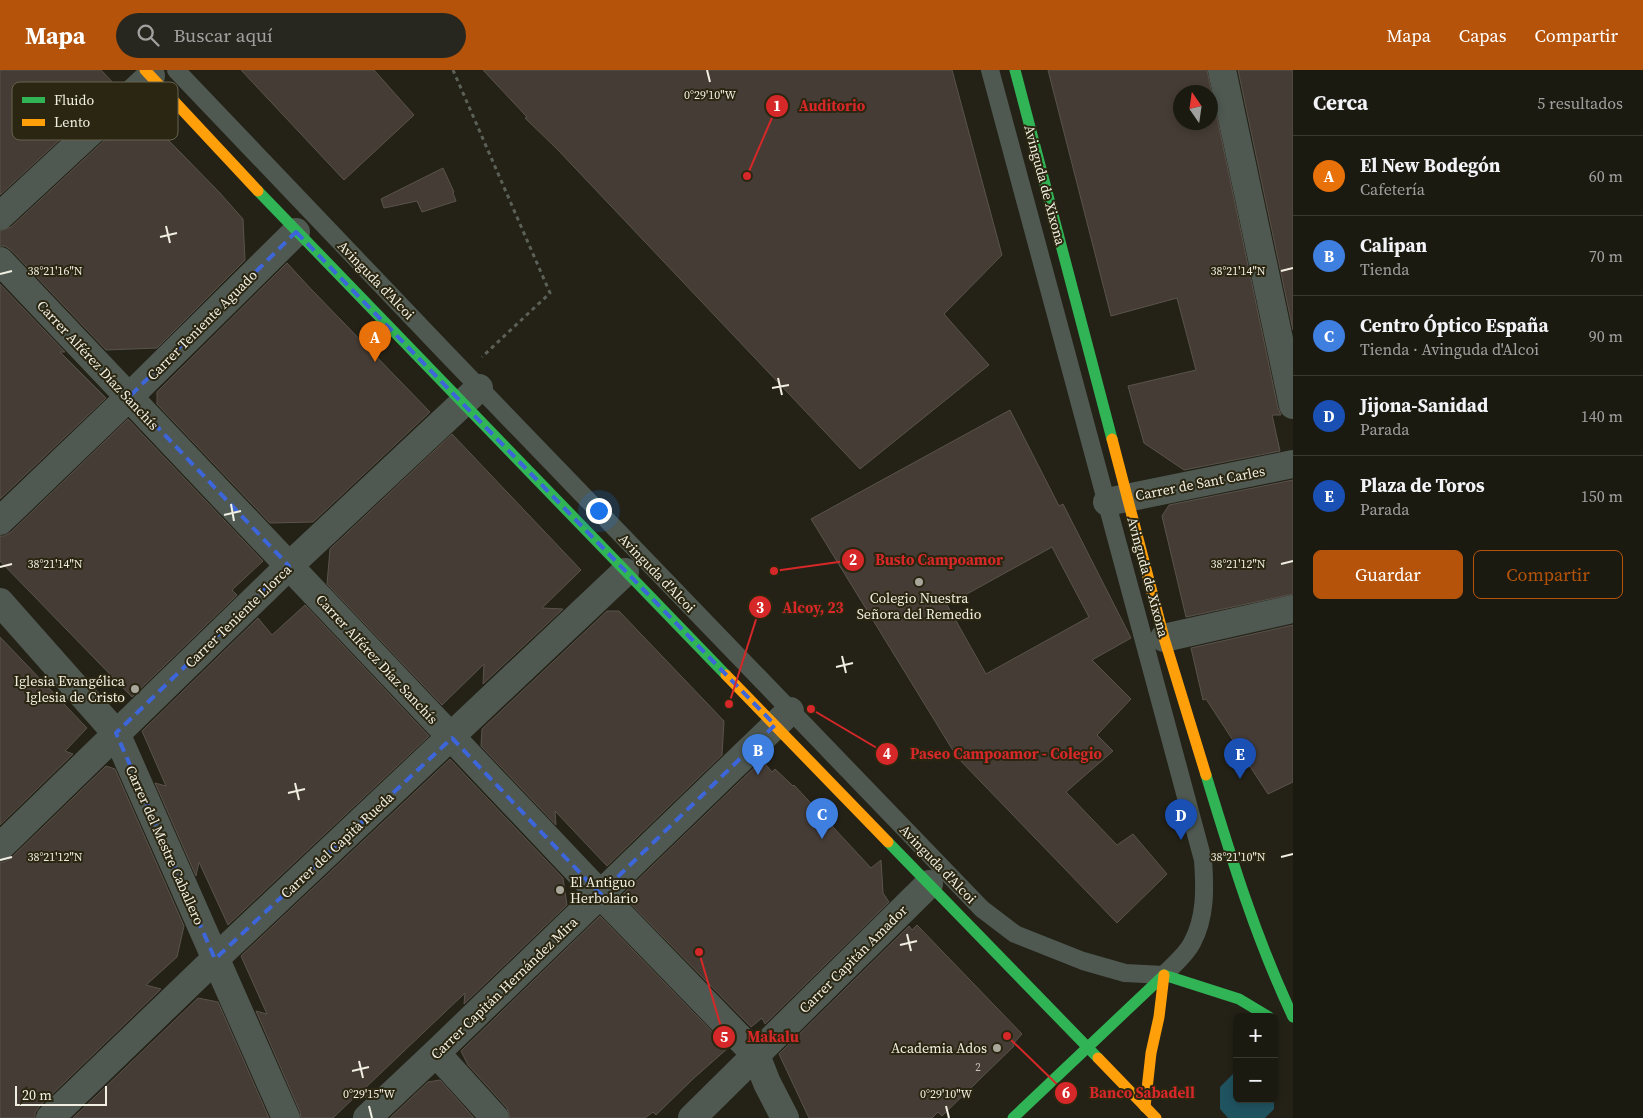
<!DOCTYPE html>
<html lang="es">
<meta charset="utf-8">
<style>
:root{--surface:#1b1a11;--page:#28271f;--text:#f1f3f6;--muted:#a0a19f;--line:#393831;--accent:#b45309}
body{margin:0;font-family:"Source Serif 4",serif;background:var(--page);color:var(--text)}
.controls{position:absolute;right:15px;bottom:15px;display:grid;overflow:hidden;border-radius:8px;box-shadow:0 2px 8px #0003}
.controls button{width:45px;height:45px;display:grid;place-items:center;padding:0;border:0;border-bottom:1px solid var(--line);background:var(--surface);color:var(--text);font:25px sans-serif}
.compass{position:absolute;left:1173px;top:15px;width:45px;height:45px;border-radius:50%;background:var(--surface);box-shadow:0 2px 8px #0003;rotate:347deg}
.scale{position:absolute;left:15px;bottom:12px;width:92px;box-sizing:border-box;padding-left:5px;border:2px solid #f1efe2;border-top:0;font-size:14px;line-height:18px;white-space:nowrap;color:#f1efe2;-webkit-text-stroke:4px #2a2611;paint-order:stroke}
.you{position:absolute;left:598px;top:440px;width:18px;height:18px;margin:-12px;border:4px solid #fff;border-radius:50%;background:#1a73e8;box-shadow:0 0 0 8px #1a73e833}
.badge{display:grid;place-items:center;width:32px;height:32px;border-radius:50%;background:var(--accent);color:#fff;font-size:16px;font-weight:700}
.pin{position:absolute;translate:-50% -41px;filter:drop-shadow(0 1px 2px #0008)}
.pin::after{content:'';position:absolute;top:26px;width:18px;height:15px;background:inherit;clip-path:polygon(0 0,100% 0,50% 100%)}
.list{margin:0;padding:0;list-style:none}
h2{display:flex;justify-content:space-between;align-items:center;height:65px;margin:0;padding:0 20px;font-size:21px}
h2 small{font-size:16px;font-weight:400;color:var(--muted)}
.list li{display:grid;grid-template-columns:32px 1fr auto;gap:15px;align-items:center;box-sizing:border-box;height:80px;padding:0 20px;border-top:1px solid var(--line)}
.list b{display:block;font-size:19px;white-space:nowrap}
.list p{margin:0;font-size:16px;white-space:nowrap;color:var(--muted)}
.list em{font-size:16px;font-style:normal;color:var(--muted)}
.actions{display:flex;gap:10px;padding:15px 20px}
.actions a{flex:1;padding:11px 0;border:1px solid var(--accent);border-radius:8px;text-align:center;font-size:18px;color:var(--accent)}
.actions .main{background:var(--accent);color:#fff}
.icon{flex:none;width:28px;height:28px;fill:none;stroke:currentColor;stroke-width:2;stroke-linecap:round;stroke-linejoin:round}
.map{position:relative;flex:none;width:1293px;height:1048px;overflow:hidden}
header{display:flex;align-items:center;gap:30px;box-sizing:border-box;height:70px;padding:0 25px;background:var(--accent);color:#fff}
header strong{font-size:24px}
nav{display:flex;gap:28px;margin-inline-start:auto;font-size:18px}
.search{width:350px;height:45px;background:var(--page);display:flex;align-items:center;gap:12px;box-sizing:border-box;padding:0 18px;border-radius:28px;color:var(--muted);font-size:19px}
main{display:flex}
aside{flex:1;background:var(--surface)}
.map>svg:first-child{display:block}
.water{fill:#205360}
.building{fill:#453c35;stroke:#59534c;fill-rule:evenodd}
.lines{fill:none;stroke-linecap:round;stroke-linejoin:round}
.path{stroke:#5b6158;stroke-width:3;stroke-dasharray:4 4;stroke-linecap:butt}
.lane{stroke:#4f5951;stroke-width:18}
.street{stroke:#4f5951;stroke-width:28}
.fast{stroke:#30b455;stroke-width:11}
.slow{stroke:#ff9f0a;stroke-width:11}
.marked{fill:none;stroke:#3d66da;stroke-width:4;stroke-dasharray:10 6;stroke-linejoin:round}
.ticks{fill:none;stroke:#f1efe2;stroke-width:2}
.poi-dot{fill:#a9a79b;stroke:#2a2611;stroke-width:2}
.labels{text-anchor:middle;stroke-width:4;stroke-linejoin:round;paint-order:stroke}
.number-label{font-size:11px;fill:#c6c2b7}
.street-label{font-size:14px;fill:#f1efe2;stroke:#2a2611}
.poi-label{font-size:14px;fill:#f1efe2;stroke:#2a2611;text-anchor:end}
.key{fill:#2a2611;stroke:#666250;stroke-width:1}
.key-label{font-size:14px;fill:#f1efe2}
.ticks-label{font-size:12px;text-anchor:middle;fill:#f1efe2;stroke:#2a2611;stroke-width:4;stroke-linejoin:round;paint-order:stroke}
.leader{fill:none;stroke:#d62828;stroke-width:2}
.callout-dot{fill:#d62828;stroke:#2a2611;stroke-width:2}
.mark-label{font-size:15px;text-anchor:middle;font-weight:bold;fill:#fff}
.callout-label{font-size:15px;text-anchor:middle;font-weight:bold;fill:#d62828;stroke:#2a2611;stroke-width:4;stroke-linejoin:round;paint-order:stroke}
</style>
<header>
<strong>Mapa</strong>
<div class="search"><svg class="icon" aria-label="search" viewBox="0 0 24 24"><circle cx="10" cy="10" r="6"/><path d="M15 15l6 6"/></svg>Buscar aquí</div>
<nav><a>Mapa</a><a>Capas</a><a>Compartir</a></nav>
</header>
<main>
<div class="map">
<svg width="1293" height="1048" viewBox="0 0 1293 1048">
<rect width="100%" height="100%" fill="#242217"/>
<polygon class="water" points="1236,1001 1237,1029 1274,1029 1274,1039 1265,1048 1228,1048 1220,1039 1220,1017"/>
<g class="building">
<polygon points="0,0 101,0 117,17 0,125"/>
<polygon points="241,0 374,0 414,45 344,110"/>
<polygon points="483,0 952,0 1002,185 944,244 989,295 860,399 557,79 525,48 527,47"/>
<path d="M1048,0h159l71,338 3,7h-9l8,36 -96,19 -40,-27 -16,-57 68,-16 -19,-72 -66,18zM1180,22h30v30h-30z"/>
<polygon points="1238,0 1293,0 1293,260"/>
<polygon points="138,39 219,122 243,149 245,190 157,278 106,280 11,180 5,176 0,176 0,161 11,157"/>
<polygon points="443,98 454,122 453,123 456,131 422,142 417,131 384,138 381,129"/>
<polygon points="287,193 311,219 430,342 313,452 270,453 157,334 157,322"/>
<polygon points="0,214 65,282 60,282 106,328 0,429"/>
<path d="M1010,340l49,96 4,-2 68,134 -39,22 39,39 -34,36 16,16 -47,41 51,53 16,-11 34,40 -50,49 -160,-166 -146,-238zM1052,477l37,70 -103,57 -39,-69z"/>
<polygon points="128,349 263,491 232,520 237,525 132,627 0,491 0,466 4,466 11,462"/>
<polygon points="452,364 581,500 542,538 563,539 483,614 484,594 442,635 327,514 330,479"/>
<polygon points="1293,410 1293,524 1186,547 1162,446 1169,435"/>
<polygon points="305,535 429,666 228,855 199,792 196,806 155,713 166,716 142,661 258,548 272,565"/>
<polygon points="607,541 619,541 724,651 722,685 607,796 555,741 556,755 481,676 482,659"/>
<polygon points="1293,555 1293,712 1268,724 1206,629 1203,630 1191,578"/>
<polygon points="0,567 87,658 65,681 73,684 0,755"/>
<polygon points="450,689 563,808 567,835 464,934 465,923 362,1021 375,1019 366,1028 361,1021 333,1048 301,1048 300,1042 256,941 267,944 241,886"/>
<polygon points="762,690 772,702 775,699 793,716 794,715 871,798 881,790 883,823 889,832 765,954 762,948 751,957 622,825"/>
<polygon points="106,696 115,699 184,856 177,887 146,915 161,919 39,1037 35,1043 35,1048 0,1048 0,792 4,792 11,788"/>
<polygon points="600,846 728,978 694,1008 656,1045 653,1042 645,1048 510,1048 507,1038 468,995 461,981"/>
<polygon points="917,855 1022,964 1013,974 1014,976 942,1046 938,1042 932,1048 809,1048 779,984 909,856 912,860"/>
<polygon points="198,928 218,932 269,1048 73,1048"/>
<polygon points="440,1010 474,1048 390,1048 428,1012"/>
</g>
<g class="lines">
<polyline class="path" points="453,0 550,223 482,287"/>
<path class="lane" d="M176,0l269,282 537,557 33,25 68,27 42,12 39,2c9,-10 22,-20 28,-32 14,-26 13,-55 11,-83l-213,-790"/>
<g class="street">
<polyline points="1222,0 1293,335"/>
<polyline points="0,146 151,6"/>
<polyline points="0,191 600,824 756,985 767,1013 785,1048"/>
<polyline points="1107,432 1293,394"/>
<polyline points="0,451 129,327 296,162"/>
<polyline points="0,532 116,663 286,1048"/>
<polyline points="1164,568 1293,539"/>
<polyline points="0,777 289,496 479,318"/>
<polyline points="436,983 495,1048"/>
<polyline points="50,1048 215,889 625,502"/>
<polyline points="367,1048 436,983 790,641"/>
<polyline points="692,1048 929,814"/>
</g>
<g class="fast">
<polyline points="1015,0 1112,369"/>
<polyline points="258,121 726,605"/>
<path d="M1206,705c25,82 50,164 87,242"/>
<polyline points="888,772 1098,988"/>
<polyline points="1164,905 1239,929 1269,947"/>
<polyline points="1013,1048 1164,905"/>
</g>
<g class="slow">
<polyline points="145,0 258,121"/>
<polyline points="1112,369 1164,568 1206,705"/>
<polyline points="726,605 888,772"/>
<polyline points="1098,988 1156,1048"/>
<polyline points="1145,1037 1151,983 1159,947 1164,905"/>
</g>
</g>
<path class="marked" d="M296,162l479,493 -175,169 -148,-156 -237,221 -99,-226 173,-167 -160,-169z"/>
<path class="ticks" d="M707,0l3,12M166,156l4,17M160,167l17,-4M1281,201l12,-3M0,204l12,-3M778,308l4,17M772,318l17,-3M231,434l3,17M224,445l17,-4M1281,494l12,-3M0,497l12,-3M842,586l4,17M836,597l17,-4M295,713l4,17M288,723l17,-4M1281,787l12,-3M0,790l12,-3M907,864l4,17M900,875l17,-4M359,991l4,17M352,1001l17,-4M369,1036l3,12M946,1036l3,12"/>
<g class="poi-dot">
<circle cx="919" cy="512" r="5"/>
<circle cx="135" cy="619" r="5"/>
<circle cx="560" cy="820" r="5"/>
<circle cx="997" cy="978" r="5"/>
</g>
<g class="labels">
<g class="number-label">
<text x="978" y="1001">2</text>
</g>
<g class="street-label">
<text transform="translate(1045 115) rotate(75)" y="5">Avinguda de Xixona</text>
<text transform="translate(376 210) rotate(46)" y="5">Avinguda d'Alcoi</text>
<text transform="translate(202 255) rotate(-45)" y="5">Carrer Teniente Aguado</text>
<text transform="translate(98 295) rotate(47)" y="5">Carrer Alférez Díaz Sanchís</text>
<text transform="translate(1200 413) rotate(-11)" y="5">Carrer de Sant Carles</text>
<text transform="translate(657 503) rotate(46)" y="5">Avinguda d'Alcoi</text>
<text transform="translate(1148 507) rotate(75)" y="5">Avinguda de Xixona</text>
<text transform="translate(238 546) rotate(-44)" y="5">Carrer Teniente Llorca</text>
<text transform="translate(377 589) rotate(47)" y="5">Carrer Alférez Díaz Sanchís</text>
<text transform="translate(165 775) rotate(66)" y="5">Carrer del Mestre Caballero</text>
<text transform="translate(337 775) rotate(-43)" y="5">Carrer del Capità Rueda</text>
<text transform="translate(938 794) rotate(46)" y="5">Avinguda d'Alcoi</text>
<text transform="translate(853 889) rotate(-45)" y="5">Carrer Capitán Amador</text>
<text transform="translate(504 918) rotate(-44)" y="5">Carrer Capitán Hernández Mira</text>
</g>
<g class="poi-label">
<text x="919" y="533" text-anchor="middle">Colegio Nuestra<tspan x="919" dy="16">Señora del Remedio</tspan></text>
<text x="125" y="616">Iglesia Evangélica<tspan x="125" dy="16">Iglesia de Cristo</tspan></text>
<text x="570" y="817" text-anchor="start">El Antiguo<tspan x="570" dy="16">Herbolario</tspan></text>
<text x="987" y="983">Academia Ados</text>
</g>
</g>
<rect x="12" y="12" width="166" height="58" rx="8" class="key"/>
<rect x="22" y="27" width="23" height="6" fill="#30b455"/>
<rect x="22" y="49" width="23" height="7" fill="#ff9f0a"/>
<g class="key-label">
<text x="54" y="35">Fluido</text>
<text x="54" y="57">Lento</text>
</g>
<g class="ticks-label">
<text x="710" y="29">0°29'10"W</text>
<text x="55" y="205">38°21'16"N</text>
<text x="1238" y="205">38°21'14"N</text>
<text x="55" y="498">38°21'14"N</text>
<text x="1238" y="498">38°21'12"N</text>
<text x="55" y="791">38°21'12"N</text>
<text x="1238" y="791">38°21'10"N</text>
<text x="369" y="1028">0°29'15"W</text>
<text x="946" y="1028">0°29'10"W</text>
</g>
<path class="leader" d="M747 106L777 36M774 501L853 490M729 634L760 537M811 639L887 684M699 882L724 967M1007 966L1066 1023"/>
<g class="callout-dot">
<circle cx="747" cy="106" r="5"/>
<circle cx="774" cy="501" r="5"/>
<circle cx="729" cy="634" r="5"/>
<circle cx="811" cy="639" r="5"/>
<circle cx="699" cy="882" r="5"/>
<circle cx="1007" cy="966" r="5"/>
<circle cx="777" cy="36" r="12"/>
<circle cx="853" cy="490" r="12"/>
<circle cx="760" cy="537" r="12"/>
<circle cx="887" cy="684" r="12"/>
<circle cx="724" cy="967" r="12"/>
<circle cx="1066" cy="1023" r="12"/>
</g>
<g class="mark-label">
<text x="777" y="41">1</text>
<text x="853" y="495">2</text>
<text x="760" y="543">3</text>
<text x="887" y="689">4</text>
<text x="724" y="972">5</text>
<text x="1066" y="1028">6</text>
</g>
<g class="callout-label">
<text x="832" y="41">Auditorio</text>
<text x="939" y="495">Busto Campoamor</text>
<text x="813" y="543">Alcoy, 23</text>
<text x="1006" y="689">Paseo Campoamor - Colegio</text>
<text x="773" y="972">Makalu</text>
<text x="1142" y="1028">Banco Sabadell</text>
</g>
</svg>
<div class="controls">
<button>+</button>
<button>−</button>
</div>
<svg class="compass" viewBox="-18 -18 36 36"><path d="M0-13l5 13h-10z" fill="#e53935"/><path d="M0 13l5-13h-10z" fill="#a0a19f"/></svg>
<div class="scale">20 m</div>
<div class="you"></div>
<div class="pin badge" style="left:375px;top:292px;background:#e8710a">A</div>
<div class="pin badge" style="left:758px;top:705px;background:#3f7fe0">B</div>
<div class="pin badge" style="left:822px;top:769px;background:#3f7fe0">C</div>
<div class="pin badge" style="left:1181px;top:770px;background:#1a4fb4">D</div>
<div class="pin badge" style="left:1240px;top:709px;background:#1a4fb4">E</div>
</div>
<aside>
<h2>Cerca<small>5 resultados</small></h2>
<ul class="list">
<li><span class="badge" style="background:#e8710a">A</span><div><b>El New Bodegón</b><p>Cafetería</p></div><em>60 m</em></li>
<li><span class="badge" style="background:#3f7fe0">B</span><div><b>Calipan</b><p>Tienda</p></div><em>70 m</em></li>
<li><span class="badge" style="background:#3f7fe0">C</span><div><b>Centro Óptico España</b><p>Tienda · Avinguda d'Alcoi</p></div><em>90 m</em></li>
<li><span class="badge" style="background:#1a4fb4">D</span><div><b>Jijona-Sanidad</b><p>Parada</p></div><em>140 m</em></li>
<li><span class="badge" style="background:#1a4fb4">E</span><div><b>Plaza de Toros</b><p>Parada</p></div><em>150 m</em></li>
</ul>
<div class="actions"><a class="main">Guardar</a><a>Compartir</a></div>
</aside>
</main>
